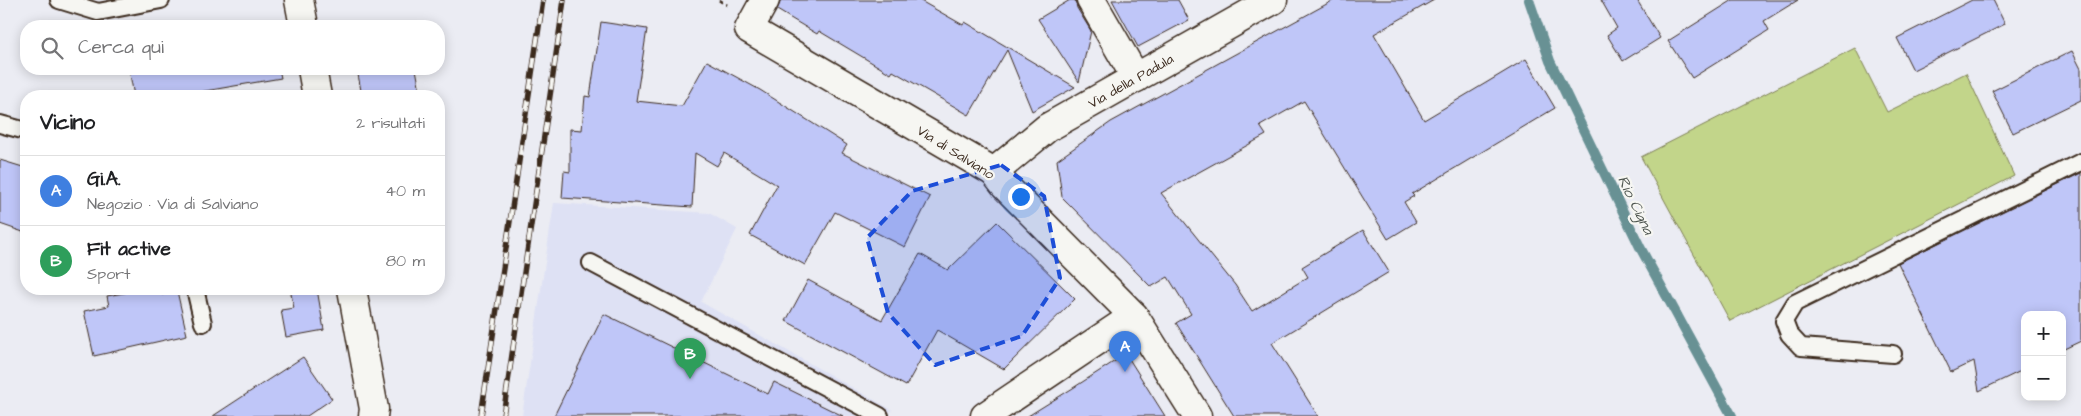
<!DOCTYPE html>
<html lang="it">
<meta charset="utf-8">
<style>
:root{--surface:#fff;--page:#f6f6f6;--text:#202124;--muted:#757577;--line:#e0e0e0;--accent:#c8321e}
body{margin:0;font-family:"Architects Daughter",sans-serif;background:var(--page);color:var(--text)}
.controls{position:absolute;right:15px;bottom:15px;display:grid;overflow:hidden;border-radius:10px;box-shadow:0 2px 12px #0003}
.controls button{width:45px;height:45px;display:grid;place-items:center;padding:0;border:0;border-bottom:1px solid var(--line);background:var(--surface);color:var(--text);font:25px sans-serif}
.you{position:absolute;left:1020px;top:196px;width:18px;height:18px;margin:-12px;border:4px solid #fff;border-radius:50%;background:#1a73e8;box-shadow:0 0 0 8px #1a73e833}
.badge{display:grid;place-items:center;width:32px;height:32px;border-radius:50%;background:var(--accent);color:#fff;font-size:16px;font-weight:700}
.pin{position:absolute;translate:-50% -41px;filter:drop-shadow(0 1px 2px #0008)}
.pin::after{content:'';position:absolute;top:26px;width:18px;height:15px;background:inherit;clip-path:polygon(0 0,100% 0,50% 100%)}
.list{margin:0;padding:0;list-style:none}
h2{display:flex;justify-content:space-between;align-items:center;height:65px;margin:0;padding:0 20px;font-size:21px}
h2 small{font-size:16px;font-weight:400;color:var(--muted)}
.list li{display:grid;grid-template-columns:32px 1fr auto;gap:15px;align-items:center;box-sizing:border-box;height:70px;padding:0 20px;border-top:1px solid var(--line)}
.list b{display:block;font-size:19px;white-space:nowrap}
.list p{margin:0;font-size:16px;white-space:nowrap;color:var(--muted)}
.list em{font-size:16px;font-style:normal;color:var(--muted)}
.icon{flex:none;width:28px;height:28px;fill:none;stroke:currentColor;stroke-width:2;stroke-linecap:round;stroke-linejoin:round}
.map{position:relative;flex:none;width:2081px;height:416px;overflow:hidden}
.search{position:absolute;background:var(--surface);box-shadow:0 2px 12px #0003;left:20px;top:20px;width:425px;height:55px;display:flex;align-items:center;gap:12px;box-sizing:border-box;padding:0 18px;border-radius:20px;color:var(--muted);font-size:19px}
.panel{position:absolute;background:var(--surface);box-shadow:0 2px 12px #0003;left:20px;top:90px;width:425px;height:205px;border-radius:20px}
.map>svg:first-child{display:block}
.built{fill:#dee1f4}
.green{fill:#c2d58a;stroke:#7e8054}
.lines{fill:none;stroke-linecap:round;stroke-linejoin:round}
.stream{stroke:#689194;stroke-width:10}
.building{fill:#bfc6f8;stroke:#3b2a1e}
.lane-casing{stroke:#3b2a1e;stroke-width:20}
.street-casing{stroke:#3b2a1e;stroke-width:31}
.secondary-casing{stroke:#3b2a1e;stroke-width:31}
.path{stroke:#3b2a1e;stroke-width:3;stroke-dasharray:4 4;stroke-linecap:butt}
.lane{stroke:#f6f6f2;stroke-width:16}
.street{stroke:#f6f6f2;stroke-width:28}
.secondary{stroke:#f6f6f2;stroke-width:28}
.rail-casing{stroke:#3b2a1e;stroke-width:5.5}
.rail{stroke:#f6f6f2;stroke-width:4;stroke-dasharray:11;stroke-linecap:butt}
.marked{fill:#1d4ed8;fill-opacity:0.2;stroke:#1d4ed8;stroke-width:4;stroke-dasharray:10 6;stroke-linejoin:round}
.labels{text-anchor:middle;stroke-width:4.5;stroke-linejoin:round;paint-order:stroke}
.street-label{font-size:14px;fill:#3b2a1e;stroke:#f6f6f2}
.water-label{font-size:15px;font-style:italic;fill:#4e554f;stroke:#f6f6f2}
</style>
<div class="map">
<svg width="2081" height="416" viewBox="0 0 2081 416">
<rect width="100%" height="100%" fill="#ebecf3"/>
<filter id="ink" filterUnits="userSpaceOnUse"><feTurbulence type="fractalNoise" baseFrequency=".02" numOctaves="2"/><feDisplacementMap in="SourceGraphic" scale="10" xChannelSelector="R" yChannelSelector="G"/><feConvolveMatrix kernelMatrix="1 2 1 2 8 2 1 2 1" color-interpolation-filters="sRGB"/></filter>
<g filter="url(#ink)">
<polygon class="built" points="554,203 709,213 737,229 701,302 892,410 884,416 522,416"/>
<polygon class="green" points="1855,48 1887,112 1966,73 2014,176 1730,321 1641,157"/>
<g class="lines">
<polyline class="stream" points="1529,0 1550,61 1641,249 1732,416"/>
</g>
<g class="building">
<polygon points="781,0 919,0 963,25 965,22 1075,87 1032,111 1007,50 969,115 893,71 891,74 819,31 817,34 777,10"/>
<polygon points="1070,0 1075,0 1077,8 1091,31 1079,82 1038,19"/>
<polygon points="1112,0 1178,0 1189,20 1138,47"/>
<polygon points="1334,0 1434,0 1374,34 1424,120 1526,59 1555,108 1412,194 1414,196 1404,202 1416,222 1388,239 1304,101 1260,126 1266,135 1161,193 1235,285 1252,311 1308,277 1302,267 1363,230 1389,272 1272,343 1318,416 1234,416 1176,323 1191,314 1168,277 1151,287 1062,197 1057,160 1111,122"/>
<polygon points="1601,0 1637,0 1660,38 1623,61 1607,35 1617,28"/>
<polygon points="1733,0 1798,0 1764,21 1769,30 1692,78 1668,41"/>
<polygon points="1972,0 1993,0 2005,24 1913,70 1897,38"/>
<polygon points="601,22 647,29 636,101 682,106 707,61 760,90 847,145 842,153 930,197 905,247 835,212 805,265 750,235 777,185 724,153 717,166 695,153 692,207 562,198 564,171 570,172 570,129 582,130 585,96 590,97"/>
<polygon points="2072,51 2081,69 2081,100 2013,133 1992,91"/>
<polygon points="129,69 279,69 281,78 176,96 134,96"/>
<polygon points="357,69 416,69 421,96 362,96"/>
<polygon points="0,160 26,168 26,233 0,224"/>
<polygon points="2081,173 2081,341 2062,350 2062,315 2025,315 2025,369 1979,391 1974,361 1951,372 1898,263"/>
<polygon points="997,222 1075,299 1004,369 937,330 906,386 786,321 808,280 882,320 920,254 948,270"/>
<polygon points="146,289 161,289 162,295 177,291 187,335 94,356 84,311 109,306 107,296"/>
<polygon points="290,289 317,289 324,330 286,337 281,310 294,308"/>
<polygon points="604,314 768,394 774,382 843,416 554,416"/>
<polygon points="1126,354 1165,416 1028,416 1073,388"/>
<polygon points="303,357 332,399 307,416 213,416"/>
</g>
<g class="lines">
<defs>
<g id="lane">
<polyline points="59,0 98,12 161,0"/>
<polyline points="0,124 26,131"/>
<polyline points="591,263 880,416"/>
<polyline points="195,289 203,323"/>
<polyline points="1893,354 1801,347 1789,334 1784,321 1795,303 2081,162"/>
</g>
<g id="street">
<polyline points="299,0 304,26"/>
<polyline points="765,0 749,29 994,172"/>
<polyline points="1091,0 1136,78"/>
<polyline points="312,69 317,96"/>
<polyline points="352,289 374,409 373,416"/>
</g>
<g id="secondary">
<polyline points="985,416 1134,316"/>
<path id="s1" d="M1197,416l-63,-100 -129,-130 -11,-14 53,-44 226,-128"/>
</g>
</defs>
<use href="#lane" class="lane-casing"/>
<use href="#street" class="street-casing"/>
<use href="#secondary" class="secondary-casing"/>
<polyline class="path" points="719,0 727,5"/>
<use href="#lane" class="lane"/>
<use href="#street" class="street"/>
<use href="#secondary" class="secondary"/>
<defs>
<g id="rail">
<polyline points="481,416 543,0"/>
<polyline points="503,416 564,0"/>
</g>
</defs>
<use href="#rail" class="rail-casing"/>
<use href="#rail" class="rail"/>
</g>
</g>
<path class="marked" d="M1001,165l43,31 16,82 -38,58 -87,29 -47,-52 -21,-75 45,-47z"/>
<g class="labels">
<g class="street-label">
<text dy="5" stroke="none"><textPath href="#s1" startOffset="484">Via della Padula</textPath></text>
<text transform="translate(956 152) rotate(32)" y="5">Via di Salviano</text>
</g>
<g class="water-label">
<text transform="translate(1636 205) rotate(64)" y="5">Rio Cigna</text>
</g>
</g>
</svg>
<div class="controls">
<button>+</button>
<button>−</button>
</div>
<div class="you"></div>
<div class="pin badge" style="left:1125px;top:372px;background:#3f7fe0">A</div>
<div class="pin badge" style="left:690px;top:379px;background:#2e9e5b">B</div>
<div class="search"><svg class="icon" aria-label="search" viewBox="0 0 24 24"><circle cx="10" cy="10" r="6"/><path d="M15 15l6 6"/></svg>Cerca qui</div>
<section class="panel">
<h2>Vicino<small>2 risultati</small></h2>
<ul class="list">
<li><span class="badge" style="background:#3f7fe0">A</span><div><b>Gi.A.</b><p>Negozio · Via di Salviano</p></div><em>40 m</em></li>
<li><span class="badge" style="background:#2e9e5b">B</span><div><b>Fit active</b><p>Sport</p></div><em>80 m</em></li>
</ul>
</section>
</div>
